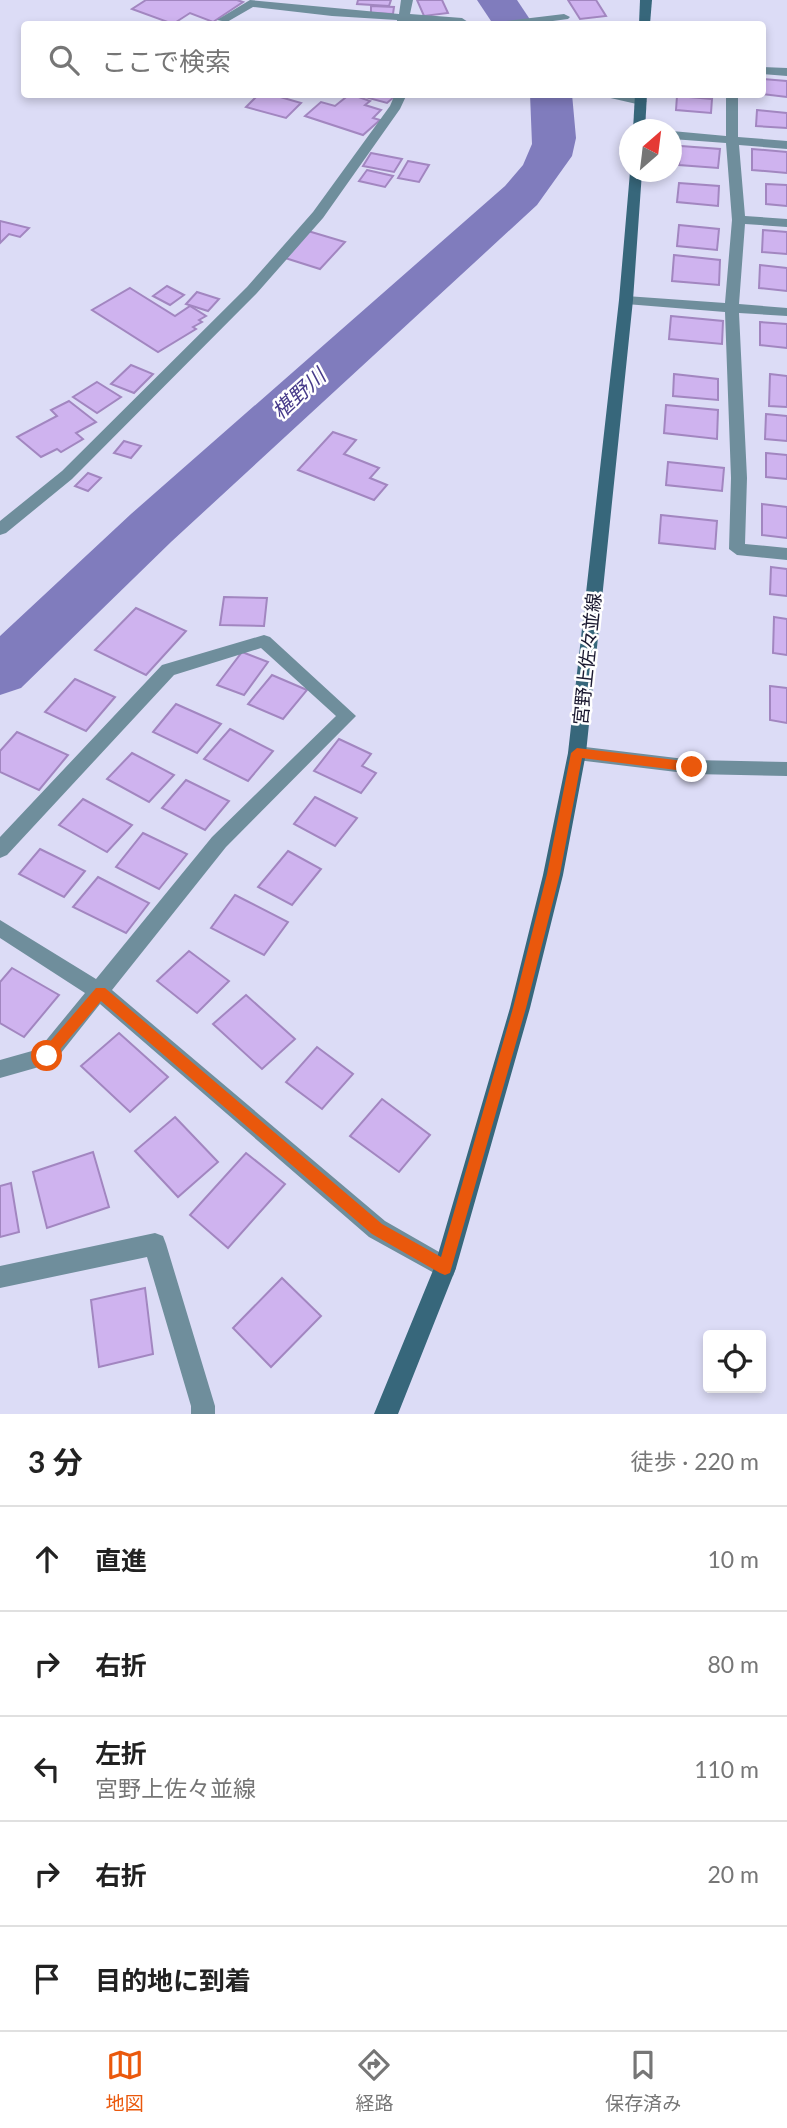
<!DOCTYPE html>
<html lang="ja">
<meta charset="utf-8">
<style>
:root{--surface:#fff;--page:#f2f2f2;--text:#222;--muted:#767676;--line:#e0e0e0;--accent:#ea580c}
body{margin:0;font-family:Lato,"Noto Sans JP",sans-serif;background:var(--page);color:var(--text)}
.controls{position:absolute;right:21px;bottom:21px;display:grid;overflow:hidden;border-radius:7px;box-shadow:0 4px 10px #0003}
.controls button{width:63px;height:63px;display:grid;place-items:center;padding:0;border:0;border-bottom:2px solid var(--line);background:var(--surface);color:var(--text);font:35px sans-serif}
.compass{position:absolute;left:619px;top:119px;width:63px;height:63px;border-radius:50%;background:var(--surface);box-shadow:0 4px 10px #0003;rotate:28deg}
.stop{position:absolute;width:21px;height:21px;margin:-16px;border:5px solid #ea580c;border-radius:50%;background:#fff}
.stop.end{background:#ea580c;border-color:#fff;box-shadow:0 2px 7px #0008}
.list{margin:0;padding:0;list-style:none}
h2{display:flex;justify-content:space-between;align-items:center;height:91px;margin:0;padding:0 28px;font-size:30px}
h2 small{font-size:23px;font-weight:400;color:var(--muted)}
.list li{display:grid;grid-template-columns:46px 1fr auto;gap:21px;align-items:center;box-sizing:border-box;height:105px;padding:0 28px;border-top:2px solid var(--line)}
.list b{display:block;font-size:26px;white-space:nowrap}
.list p{margin:0;font-size:23px;white-space:nowrap;color:var(--muted)}
.list em{font-size:23px;font-style:normal;color:var(--muted)}
.icon{flex:none;width:38px;height:38px;fill:none;stroke:currentColor;stroke-width:2;stroke-linecap:round;stroke-linejoin:round}
.map{position:relative;flex:none;width:787px;height:1414px;overflow:hidden}
.search{position:absolute;background:var(--surface);box-shadow:0 4px 10px #0003;left:21px;right:21px;top:21px;height:77px;display:flex;align-items:center;gap:18px;box-sizing:border-box;padding:0 24px;border-radius:7px;color:var(--muted);font-size:26px}
.sheet{height:616px;background:var(--surface)}
nav{display:flex;justify-content:space-around;align-items:center;box-sizing:border-box;height:98px;border-top:2px solid var(--line);background:var(--surface);font-size:19px;color:var(--muted)}
nav a{display:grid;justify-items:center;gap:4px}
nav .on{color:var(--accent)}
.map>svg:first-child{display:block}
.lines{fill:none;stroke-linecap:round;stroke-linejoin:round}
.river{fill:#807cbd;fill-rule:evenodd}
.building{fill:#cfb3ef;stroke:#a286c0;stroke-width:2}
.minor{fill:#6f8e9c;fill-rule:evenodd}
.secondary{fill:#37677b;fill-rule:evenodd}
.route{fill:#ea580c}
.labels{text-anchor:middle;stroke-width:5;stroke-linejoin:round;paint-order:stroke}
.street-label{font-size:19px;fill:#1b1930;stroke:#fff}
.water-label{font-size:21px;font-style:italic;fill:#473b8a;stroke:#fff}
</style>
<div class="map">
<svg width="787" height="1414" viewBox="0 0 787 1414">
<rect width="100%" height="100%" fill="#dcdcf6"/>
<g class="lines">
<g class="river">
<polygon points="477,0 517,0 533,24 493,24"/>
<polygon points="530,94 572,94 576,138 572,156 537,205 171,542 21,688 0,695 0,636 131,514 505,186 523,165 532,144"/>
</g>
</g>
<g class="building">
<polygon points="146,0 237,0 243,2 213,22 190,13 173,24 132,9"/>
<polygon points="358,0 391,0 389,6 357,4"/>
<polygon points="417,0 442,0 448,13 424,16"/>
<polygon points="568,0 596,0 606,16 580,19"/>
<polygon points="371,6 394,7 393,14 371,13"/>
<polygon points="763,79 787,81 787,97 762,94"/>
<polygon points="259,94 270,94 301,103 286,118 246,107"/>
<polygon points="350,94 370,101 365,105 381,110 373,118 380,120 363,135 305,116 321,102 335,106"/>
<polygon points="368,94 385,94 394,97 387,103 365,97"/>
<polygon points="677,96 712,99 711,113 676,110"/>
<polygon points="757,110 787,113 787,128 756,126"/>
<polygon points="681,146 720,149 718,168 679,165"/>
<polygon points="752,149 787,152 787,173 752,170"/>
<polygon points="371,153 402,159 394,172 363,166"/>
<polygon points="408,161 429,165 419,182 398,178"/>
<polygon points="367,170 393,176 385,187 359,181"/>
<polygon points="679,183 719,186 718,206 677,202"/>
<polygon points="766,184 787,185 787,206 766,204"/>
<polygon points="0,221 29,228 20,237 9,234 0,243"/>
<polygon points="679,225 719,229 717,250 677,246"/>
<polygon points="763,230 787,232 787,254 762,252"/>
<polygon points="308,231 345,242 320,269 282,257"/>
<polygon points="674,255 720,260 719,285 672,281"/>
<polygon points="760,265 787,268 787,291 759,288"/>
<polygon points="167,286 184,295 170,305 153,296"/>
<polygon points="130,288 175,316 190,306 206,316 199,320 202,322 193,327 196,329 158,352 92,310"/>
<polygon points="197,292 219,299 208,311 186,304"/>
<polygon points="671,316 723,321 722,344 669,339"/>
<polygon points="760,322 787,324 787,348 760,345"/>
<polygon points="131,365 153,374 134,393 111,384"/>
<polygon points="674,374 718,379 718,400 673,396"/>
<polygon points="770,374 787,376 787,407 769,406"/>
<polygon points="97,382 121,397 97,413 73,397"/>
<polygon points="69,401 96,422 76,433 83,439 61,452 57,449 41,457 17,437 57,416 51,410"/>
<polygon points="666,405 718,410 717,439 664,433"/>
<polygon points="766,414 787,416 787,441 765,439"/>
<polygon points="333,432 356,440 344,454 379,468 370,478 387,485 374,500 298,470"/>
<polygon points="124,441 141,446 131,458 114,453"/>
<polygon points="766,453 787,455 787,479 766,477"/>
<polygon points="668,462 724,468 722,491 666,485"/>
<polygon points="88,473 101,478 88,491 75,486"/>
<polygon points="762,504 787,507 787,538 762,535"/>
<polygon points="661,515 717,521 715,549 659,543"/>
<polygon points="771,567 787,569 787,596 770,594"/>
<polygon points="224,597 267,598 264,626 220,625"/>
<polygon points="136,608 186,631 146,675 95,650"/>
<polygon points="774,617 787,619 787,655 773,653"/>
<polygon points="242,652 268,662 244,695 217,685"/>
<polygon points="272,675 307,690 283,719 248,704"/>
<polygon points="75,679 115,697 86,731 45,712"/>
<polygon points="770,686 787,688 787,723 770,720"/>
<polygon points="176,704 221,724 197,753 153,732"/>
<polygon points="230,729 273,751 248,781 204,759"/>
<polygon points="17,732 68,755 39,790 0,772 0,751"/>
<polygon points="339,739 371,754 362,766 376,773 361,793 314,771"/>
<polygon points="132,753 174,775 149,802 107,779"/>
<polygon points="186,780 229,801 205,830 162,808"/>
<polygon points="315,797 357,818 335,846 294,824"/>
<polygon points="83,799 132,825 107,852 59,825"/>
<polygon points="143,833 187,854 159,889 116,867"/>
<polygon points="40,849 85,871 64,897 19,874"/>
<polygon points="288,851 321,869 292,905 258,887"/>
<polygon points="98,877 149,903 126,933 73,907"/>
<polygon points="235,895 288,922 264,955 211,928"/>
<polygon points="189,951 229,981 197,1013 157,981"/>
<polygon points="12,968 59,995 24,1037 0,1023 0,982"/>
<polygon points="246,995 295,1039 262,1069 213,1024"/>
<polygon points="119,1033 168,1077 130,1112 81,1066"/>
<polygon points="317,1047 353,1074 322,1109 286,1082"/>
<polygon points="382,1099 430,1135 399,1172 350,1136"/>
<polygon points="175,1117 218,1162 178,1197 135,1151"/>
<polygon points="93,1152 109,1207 47,1228 33,1172"/>
<polygon points="246,1153 285,1184 228,1248 190,1215"/>
<polygon points="11,1183 19,1232 0,1237 0,1186"/>
<polygon points="282,1278 321,1316 271,1367 233,1328"/>
<polygon points="145,1288 153,1354 99,1367 91,1300"/>
</g>
<g class="lines">
<g class="minor">
<polygon points="250,0 399,14 401,0 413,0 410,14 462,18 471,24 408,21 407,24 397,24 397,20 332,16 253,7 227,22 217,20"/>
<polygon points="564,14 570,17 568,19 530,24 500,24 506,21"/>
<polygon points="762,67 787,68 787,76 762,74"/>
<polygon points="395,94 407,94 400,109 323,218 257,293 72,479 6,533 0,535 0,521 62,471 247,287 313,212 390,106"/>
<polygon points="593,94 624,94 647,101 641,105"/>
<polygon points="726,94 738,94 738,137 787,141 787,149 739,145 745,216 787,219 787,227 745,224 739,304 787,308 787,316 739,313 747,478 745,544 787,548 787,560 737,555 729,549 731,478 725,312 626,304 619,300 626,296 725,303 732,220 726,143 672,139 672,131 726,136"/>
<polygon points="264,635 270,637 356,716 226,847 112,990 385,1221 453,1260 456,1268 453,1276 445,1279 369,1237 100,1004 53,1063 0,1078 0,1060 39,1049 85,993 0,938 0,920 96,979 212,837 336,716 261,648 174,675 7,855 0,858 0,837 162,665"/>
<polygon points="577,746 693,760 787,762 787,776 693,774 577,760 571,758 568,753 571,748"/>
<polygon points="155,1233 163,1236 166,1244 215,1406 215,1414 191,1414 191,1406 147,1257 0,1288 0,1266"/>
</g>
<g class="secondary">
<polygon points="640,0 652,0 650,24 639,24"/>
<polygon points="635,94 647,94 645,130 633,130"/>
<polygon points="630,172 642,172 633,300 586,753 563,875 530,1008 456,1268 398,1414 374,1414 434,1268 510,1008 543,875 568,753 619,300"/>
</g>
</g>
<polygon class="route" points="577,748 692,762 698,767 692,772 582,758 560,874 526,1008 450,1273 445,1275 440,1273 372,1234 101,1001 51,1060 42,1060 42,1051 96,988 105,988 382,1224 441,1257 513,1008 547,874 571,753"/>
<g class="labels">
<g class="street-label">
<text transform="translate(587 659) rotate(-84)" y="7">宮野上佐々並線</text>
</g>
<g class="water-label">
<text transform="translate(299 394) rotate(-42)" y="7">椹野川</text>
</g>
</g>
</svg>
<div class="controls">
<button><svg class="icon" aria-label="locate" viewBox="0 0 24 24"><circle cx="12" cy="12" r="6"/><path d="M12 2v4M12 18v4M2 12h4M18 12h4"/></svg></button>
</div>
<svg class="compass" viewBox="-18 -18 36 36"><path d="M0-13l5 13h-10z" fill="#e53935"/><path d="M0 13l5-13h-10z" fill="#767676"/></svg>
<div class="stop" style="left:47px;top:1056px"></div>
<div class="stop end" style="left:692px;top:767px"></div>
<div class="search"><svg class="icon" aria-label="search" viewBox="0 0 24 24"><circle cx="10" cy="10" r="6"/><path d="M15 15l6 6"/></svg>ここで検索</div>
</div>
<section class="sheet">
<h2>3 分<small>徒歩 · 220 m</small></h2>
<ul class="list">
<li><svg class="icon" aria-label="ahead" viewBox="0 0 24 24"><path d="M12 20V5M6 11l6-6 6 6"/></svg><div><b>直進</b></div><em>10 m</em></li>
<li><svg class="icon" aria-label="right" viewBox="0 0 24 24"><path d="M7 20v-9h11M14 6l5 5-5 5"/></svg><div><b>右折</b></div><em>80 m</em></li>
<li><svg class="icon" aria-label="left" viewBox="0 0 24 24"><path d="M17 20v-9H6M10 6l-5 5 5 5"/></svg><div><b>左折</b><p>宮野上佐々並線</p></div><em>110 m</em></li>
<li><svg class="icon" aria-label="right" viewBox="0 0 24 24"><path d="M7 20v-9h11M14 6l5 5-5 5"/></svg><div><b>右折</b></div><em>20 m</em></li>
<li><svg class="icon" aria-label="arrive" viewBox="0 0 24 24"><path d="M6 21V4h12l-3 4 3 4H6"/></svg><div><b>目的地に到着</b></div></li>
</ul>
</section>
<nav>
<a class="on"><svg class="icon" aria-label="map" viewBox="0 0 24 24"><path d="M3 6l6-2 6 2 6-2v14l-6 2-6-2-6 2zM9 4v14M15 6v14"/></svg>地図</a>
<a><svg class="icon" aria-label="directions" viewBox="0 0 24 24"><path d="M12 3l9 9-9 9-9-9zM9 14v-3h6M13 9l2 2-2 2"/></svg>経路</a>
<a><svg class="icon" aria-label="saved" viewBox="0 0 24 24"><path d="M7 4h10v16l-5-4-5 4z"/></svg>保存済み</a>
</nav>
